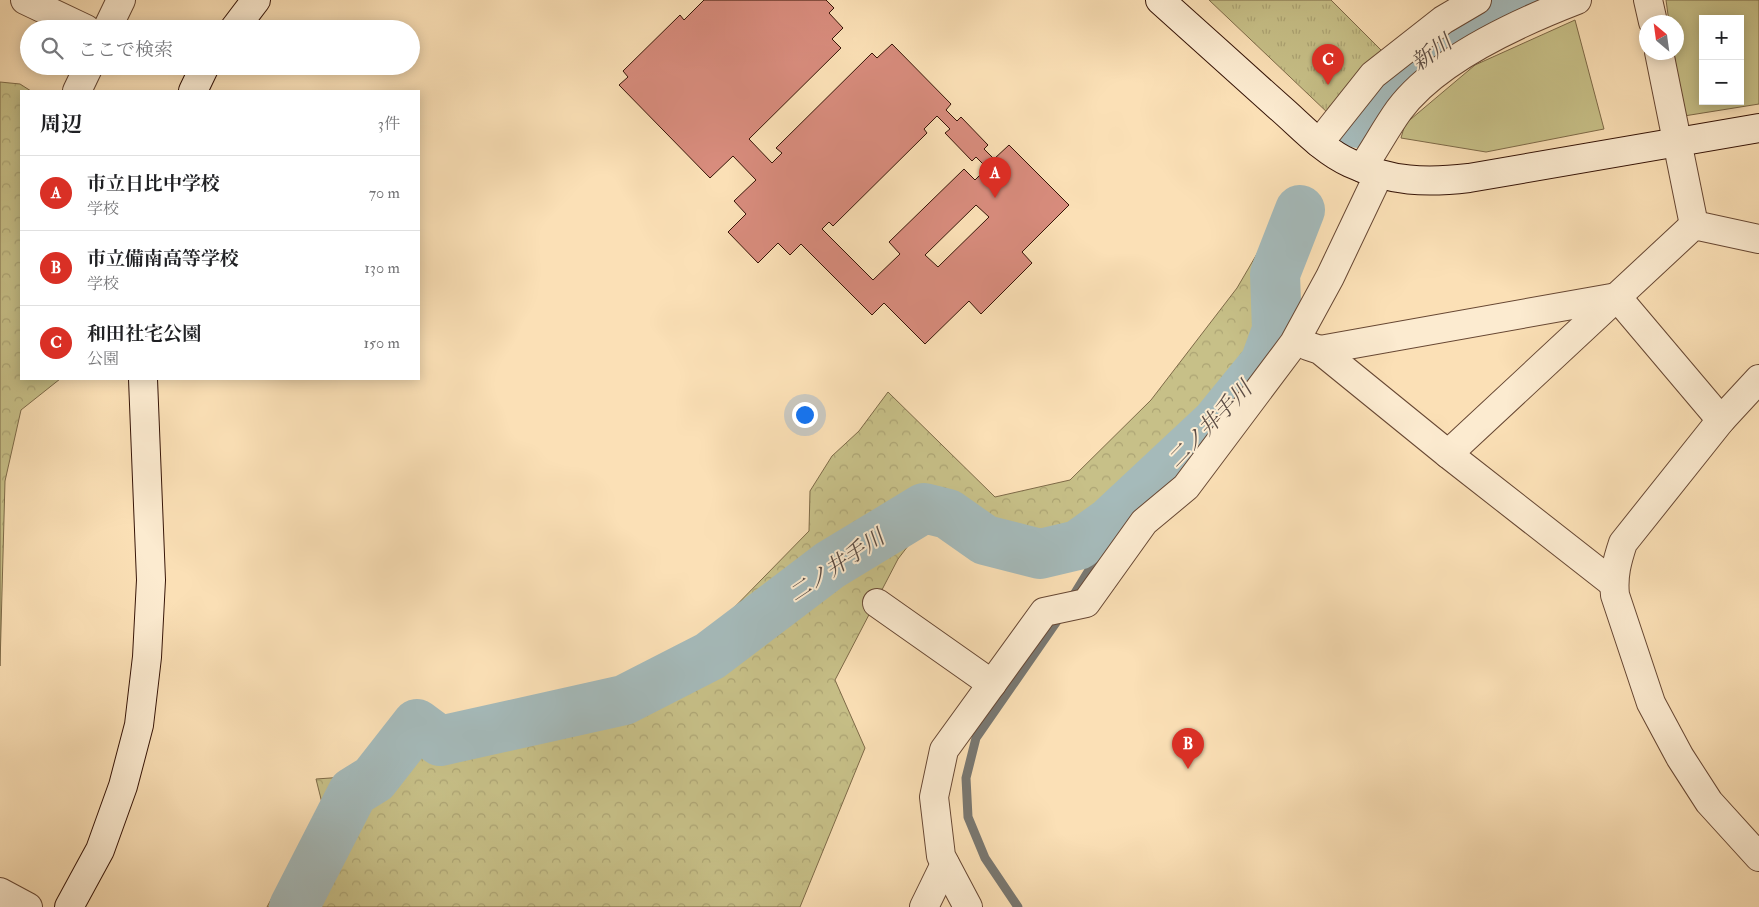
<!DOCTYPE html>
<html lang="ja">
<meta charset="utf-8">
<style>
:root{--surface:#fff;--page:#f6f6f6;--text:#202124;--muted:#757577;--line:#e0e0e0;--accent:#d93025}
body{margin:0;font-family:"IM FELL Double Pica","Noto Serif JP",serif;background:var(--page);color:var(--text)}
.controls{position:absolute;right:15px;top:15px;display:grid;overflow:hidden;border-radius:0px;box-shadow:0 2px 12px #0003}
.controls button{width:45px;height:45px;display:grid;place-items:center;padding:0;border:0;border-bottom:1px solid var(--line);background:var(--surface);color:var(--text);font:25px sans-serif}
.compass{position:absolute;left:1639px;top:15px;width:45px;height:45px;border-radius:50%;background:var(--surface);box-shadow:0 2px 12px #0003;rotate:331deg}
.you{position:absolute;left:804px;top:414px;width:18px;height:18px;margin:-12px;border:4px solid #fff;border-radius:50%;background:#1a73e8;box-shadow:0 0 0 8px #1a73e833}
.badge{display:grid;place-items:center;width:32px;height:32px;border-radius:50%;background:var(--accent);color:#fff;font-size:16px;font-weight:700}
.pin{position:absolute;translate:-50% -41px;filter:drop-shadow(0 1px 2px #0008)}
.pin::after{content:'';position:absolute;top:26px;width:18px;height:15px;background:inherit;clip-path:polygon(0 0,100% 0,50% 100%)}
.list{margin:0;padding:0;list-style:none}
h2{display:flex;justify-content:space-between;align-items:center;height:65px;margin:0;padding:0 20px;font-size:21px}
h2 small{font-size:16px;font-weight:400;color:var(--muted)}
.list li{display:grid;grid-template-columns:32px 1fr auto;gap:15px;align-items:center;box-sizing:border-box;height:75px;padding:0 20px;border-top:1px solid var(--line)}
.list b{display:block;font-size:19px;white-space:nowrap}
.list p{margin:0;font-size:16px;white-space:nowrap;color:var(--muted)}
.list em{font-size:16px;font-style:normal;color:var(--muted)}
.icon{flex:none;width:28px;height:28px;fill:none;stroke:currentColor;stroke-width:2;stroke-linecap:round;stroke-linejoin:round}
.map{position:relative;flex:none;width:1759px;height:907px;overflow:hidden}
.search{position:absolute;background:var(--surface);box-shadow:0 2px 12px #0003;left:20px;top:20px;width:400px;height:55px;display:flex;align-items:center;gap:12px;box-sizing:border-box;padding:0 18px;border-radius:28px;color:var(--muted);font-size:19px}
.panel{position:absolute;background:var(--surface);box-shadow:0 2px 12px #0003;left:20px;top:90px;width:400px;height:290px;border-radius:0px}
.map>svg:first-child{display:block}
.grass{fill:#c7c088;stroke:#7e6a48;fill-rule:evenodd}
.forest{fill:url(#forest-crowns);stroke:#7e6a48}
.park{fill:url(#park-tufts);stroke:#7e6a48}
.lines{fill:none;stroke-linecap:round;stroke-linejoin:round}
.stream{stroke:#797872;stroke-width:9}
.river{stroke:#a5baba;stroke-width:50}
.building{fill:#d88c7d;stroke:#361407;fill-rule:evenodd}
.street-casing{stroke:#674733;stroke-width:30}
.secondary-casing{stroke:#361407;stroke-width:30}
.street{stroke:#fcebd0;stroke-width:28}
.secondary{stroke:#fcebd0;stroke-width:28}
.labels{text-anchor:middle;stroke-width:4;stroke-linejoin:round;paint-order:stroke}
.water-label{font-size:22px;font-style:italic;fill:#5d4e46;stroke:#fcebd0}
</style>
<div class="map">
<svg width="1759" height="907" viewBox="0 0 1759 907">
<defs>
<pattern id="forest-crowns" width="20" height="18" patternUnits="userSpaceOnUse" patternTransform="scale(1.25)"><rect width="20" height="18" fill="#c7c088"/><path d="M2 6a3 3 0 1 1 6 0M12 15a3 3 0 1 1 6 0" fill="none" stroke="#aca474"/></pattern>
<pattern id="park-tufts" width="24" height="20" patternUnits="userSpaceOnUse" patternTransform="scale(1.25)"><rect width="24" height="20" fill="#c7c088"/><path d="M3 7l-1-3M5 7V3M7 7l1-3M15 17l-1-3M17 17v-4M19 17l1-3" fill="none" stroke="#aca474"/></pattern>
</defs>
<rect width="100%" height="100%" fill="#fbe0b6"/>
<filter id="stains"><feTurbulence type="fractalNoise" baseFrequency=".004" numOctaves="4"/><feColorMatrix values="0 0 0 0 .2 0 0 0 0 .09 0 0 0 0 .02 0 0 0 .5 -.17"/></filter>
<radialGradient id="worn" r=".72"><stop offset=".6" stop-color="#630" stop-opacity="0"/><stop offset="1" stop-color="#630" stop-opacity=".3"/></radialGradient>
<g class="grass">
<path d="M1666,0h93v104l-75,12 -10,-63 2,-1v-30h-7zM1703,19h37v82h-37z"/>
<polygon points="1575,20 1604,129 1486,152 1401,138 1405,124 1475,65"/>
</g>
<g class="forest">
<polygon points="0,82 20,84 31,91 21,91 21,379 60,379 21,410 5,481 0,666"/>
<polygon points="1292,194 1306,214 1292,253 1301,268 1253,361 1103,514 1047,541 995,529 944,499 898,559 835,680 865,748 800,907 267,907 322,803 316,779 359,776 419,752 630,714 809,531 810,491 832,456 859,431 888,392 995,497 1070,480 1151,400 1237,288"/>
</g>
<polygon class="park" points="1209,0 1331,0 1386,55 1330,115"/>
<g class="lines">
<g class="stream">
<polyline points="1070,601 1097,557 1110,522"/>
<polyline points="1018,907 985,858 968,817 966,778 976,738 1062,614"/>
</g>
<g class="river">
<polyline points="1358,123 1407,68 1451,35 1519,0"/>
<polyline points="294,907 353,792 374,779 417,724 440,741 624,700 710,656 830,565 924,508 948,514 985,540 1040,554 1078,545 1110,522 1216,423 1265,363 1277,330 1275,274 1300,210"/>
</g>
</g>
<path class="building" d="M704,0h122l8,8 -5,5 14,15 -11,11 9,9 -92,91 23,24 10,-10 -6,-5 96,-95 5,5 15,-14 59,60 -5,6 11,11 4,-4 27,28 -4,4 10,10 15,-14 60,60 -47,47 10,11 -51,51 -12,-13 -44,43 -41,-41 -12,12 -71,-71 -11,11 -12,-12 -20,20 -30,-31 18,-18 -12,-13 22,-21 -23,-24 -23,22 -91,-93 9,-8 -5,-6 57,-56 4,5zM937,116l13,13 -5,4 27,28 4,-4 11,11 -12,12 -11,-11 -75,73 11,12 -27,26 -51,-51 7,-7 4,4 94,-93 -3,-4zM976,205l13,12 -51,50 -13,-12z"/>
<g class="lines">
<defs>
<g id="street">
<polyline points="25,0 86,29"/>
<polyline points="1648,0 1653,22"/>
<polyline points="107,29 121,0"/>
<polyline points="1659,52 1694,225"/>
<polyline points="77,91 89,66"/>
<polyline points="1319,143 1373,75 1443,20 1477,0"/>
<path d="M1362,168c13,-19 24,-40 37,-58 37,-50 121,-88 178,-110"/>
<polyline points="1308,346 1320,350 1448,454 1614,584"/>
<polyline points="1320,350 1617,297 1721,420"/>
<path d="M1759,379l-38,41 -98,123c-6,18 -10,33 -8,52l36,108 29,54 29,45 50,55"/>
<polyline points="1448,454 1694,225 1759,239"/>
<polyline points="877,603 992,684"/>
<polyline points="0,892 28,907"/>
<polyline points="924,907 945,864"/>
<polyline points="968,907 941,856 934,797 944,750 1044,612 1086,603 1144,522 1186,487 1294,343 1330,277 1379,174"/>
</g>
<g id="secondary">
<path d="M1160,0c40,36 79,71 119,107 22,19 44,44 71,56 41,19 76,20 119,15l290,-50"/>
<polyline points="234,29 256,0"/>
<polyline points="193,91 205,66"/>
<polyline points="69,907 100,850 123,786 139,725 147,657 151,580 143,379"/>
</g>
</defs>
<use href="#street" class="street-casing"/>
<use href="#secondary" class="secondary-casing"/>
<use href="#street" class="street"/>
<use href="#secondary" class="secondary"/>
</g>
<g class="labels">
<g class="water-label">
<text transform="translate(1431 52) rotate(-36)" y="8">新川</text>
<text transform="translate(1209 424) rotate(-46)" y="8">二ノ井手川</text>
<text transform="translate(836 565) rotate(-34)" y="8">二ノ井手川</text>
</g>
</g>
<rect width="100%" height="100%" filter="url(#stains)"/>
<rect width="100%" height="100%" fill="url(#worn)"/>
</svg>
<div class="controls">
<button>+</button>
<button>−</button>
</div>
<svg class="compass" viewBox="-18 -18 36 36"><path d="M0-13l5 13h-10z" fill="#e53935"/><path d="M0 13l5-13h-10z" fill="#757577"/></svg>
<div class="you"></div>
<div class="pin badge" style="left:995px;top:198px">A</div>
<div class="pin badge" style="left:1188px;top:769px">B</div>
<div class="pin badge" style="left:1328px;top:85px">C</div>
<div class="search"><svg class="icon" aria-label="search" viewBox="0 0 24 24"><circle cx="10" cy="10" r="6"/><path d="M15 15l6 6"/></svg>ここで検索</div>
<section class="panel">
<h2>周辺<small>3件</small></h2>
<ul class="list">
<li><span class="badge">A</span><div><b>市立日比中学校</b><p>学校</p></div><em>70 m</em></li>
<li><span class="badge">B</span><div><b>市立備南高等学校</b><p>学校</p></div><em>130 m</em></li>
<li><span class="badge">C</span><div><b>和田社宅公園</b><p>公園</p></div><em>150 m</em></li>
</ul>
</section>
</div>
